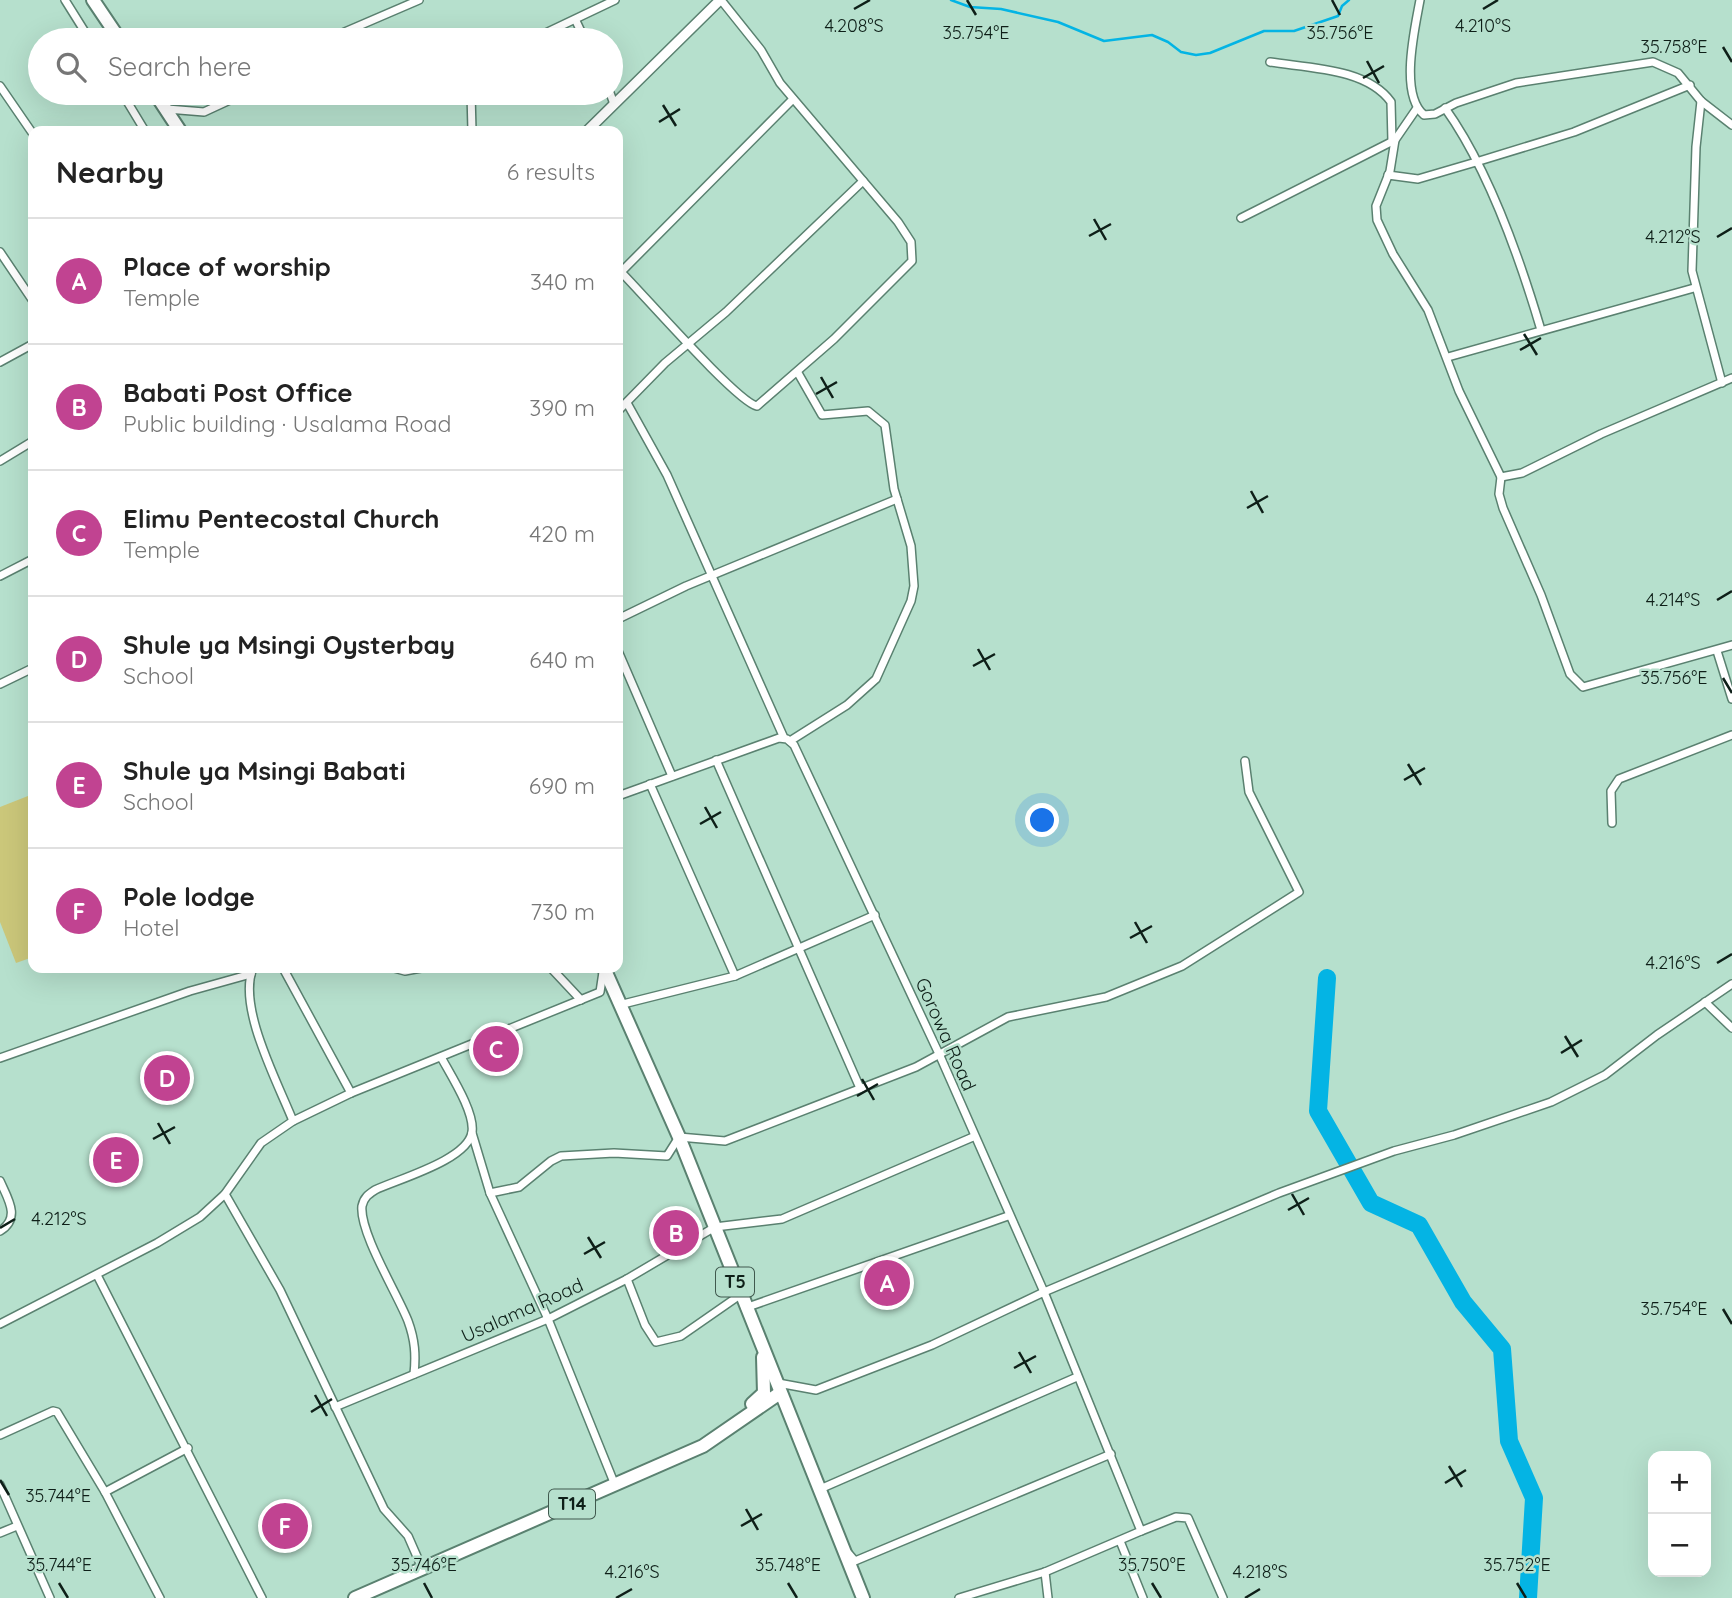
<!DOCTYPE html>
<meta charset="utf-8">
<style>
:root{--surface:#fff;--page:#f2f2f2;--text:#222;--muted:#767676;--line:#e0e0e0;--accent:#c14391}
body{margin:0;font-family:Quicksand,sans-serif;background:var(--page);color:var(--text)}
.controls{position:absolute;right:21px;bottom:21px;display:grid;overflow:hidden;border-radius:14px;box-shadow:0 7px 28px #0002}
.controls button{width:63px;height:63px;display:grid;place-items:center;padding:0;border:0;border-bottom:2px solid var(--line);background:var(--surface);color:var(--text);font:35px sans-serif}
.you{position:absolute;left:1043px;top:821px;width:24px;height:24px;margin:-18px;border:5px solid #fff;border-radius:50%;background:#1a73e8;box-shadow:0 0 0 10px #1a73e833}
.badge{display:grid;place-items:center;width:46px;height:46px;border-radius:50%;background:var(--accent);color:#fff;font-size:23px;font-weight:700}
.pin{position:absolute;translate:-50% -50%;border:4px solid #fff;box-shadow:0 2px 7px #0006}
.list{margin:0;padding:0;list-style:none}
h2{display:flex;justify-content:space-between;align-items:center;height:91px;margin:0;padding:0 28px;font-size:30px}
h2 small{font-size:23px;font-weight:400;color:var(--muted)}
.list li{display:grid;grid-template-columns:46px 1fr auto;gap:21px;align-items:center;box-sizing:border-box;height:126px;padding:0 28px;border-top:2px solid var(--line)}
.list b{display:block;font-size:26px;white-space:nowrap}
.list p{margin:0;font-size:23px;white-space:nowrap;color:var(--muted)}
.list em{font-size:23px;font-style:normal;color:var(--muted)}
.icon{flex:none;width:38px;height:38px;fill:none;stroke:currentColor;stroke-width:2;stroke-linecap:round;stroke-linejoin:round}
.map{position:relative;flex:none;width:1732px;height:1598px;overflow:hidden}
.search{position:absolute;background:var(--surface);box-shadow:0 7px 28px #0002;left:28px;top:28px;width:595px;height:77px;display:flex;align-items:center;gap:18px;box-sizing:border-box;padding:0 24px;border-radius:38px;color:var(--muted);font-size:26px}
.panel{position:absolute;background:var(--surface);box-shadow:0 7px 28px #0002;left:28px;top:126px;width:595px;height:847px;border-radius:14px}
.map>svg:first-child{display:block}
.park{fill:#cbc77a}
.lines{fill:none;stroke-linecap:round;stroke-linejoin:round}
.stream{stroke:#04b4e4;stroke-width:2.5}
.river{stroke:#04b4e4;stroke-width:18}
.minor-casing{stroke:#5a8170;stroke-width:10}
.tertiary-casing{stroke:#5a8170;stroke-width:12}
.trunk-casing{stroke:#5a8170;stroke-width:16}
.minor{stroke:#fff;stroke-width:7}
.tertiary{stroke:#fff;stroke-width:9}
.trunk{stroke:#fff;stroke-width:12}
.ticks{fill:none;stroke:#0e1f18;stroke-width:2.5}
.labels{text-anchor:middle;stroke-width:5;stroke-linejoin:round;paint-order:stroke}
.shield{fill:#b6e0cd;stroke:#40594e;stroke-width:2}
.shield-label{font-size:18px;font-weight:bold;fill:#0e1f18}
.street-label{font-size:19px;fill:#0e1f18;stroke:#b6e0cd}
.ticks-label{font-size:18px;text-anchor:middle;fill:#0e1f18;stroke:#b6e0cd;stroke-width:5;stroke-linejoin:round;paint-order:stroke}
</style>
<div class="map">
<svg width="1732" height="1598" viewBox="0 0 1732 1598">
<rect width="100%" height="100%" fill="#b6e0cd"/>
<polygon class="park" points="33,794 33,957 16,963 0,922 0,807"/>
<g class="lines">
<polyline class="stream" points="951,0 970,7 1001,9 1058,22 1104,41 1152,35 1168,42 1181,52 1196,55 1210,53 1264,31 1294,31 1338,16 1342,6 1349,0"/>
<polyline class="river" points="1327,978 1318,1111 1371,1203 1419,1225 1463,1302 1502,1349 1509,1441 1534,1498 1528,1598"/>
<defs>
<g id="minor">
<polyline points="65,0 90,40"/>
<path d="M1420,0c-5,28 -21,94 4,115l11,-1 21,-11 60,-20 137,-21 25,11 23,28 31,24"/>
<polyline points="576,21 585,40"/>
<polyline points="326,40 419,0"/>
<polyline points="531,40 615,0"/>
<path d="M1270,62c38,6 97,6 121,40l1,40"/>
<polyline points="0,86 33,134"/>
<polyline points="122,93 145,131"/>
<polyline points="471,93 472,131"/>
<polyline points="610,93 614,104"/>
<polyline points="1701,101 1696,147 1692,271 1722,383"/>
<polyline points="1417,108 1395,140 1390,171 1376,206 1377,220 1393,254 1428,310 1459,391 1501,477 1522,473 1601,434 1732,378"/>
<path d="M1445,108c43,60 75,151 96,222"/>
<polyline points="167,109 204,112 245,93"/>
<polyline points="1388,175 1418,179 1476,162 1574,132 1690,85"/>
<polyline points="1241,218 1395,140"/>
<polyline points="0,252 33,301"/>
<path d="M621,272c22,22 116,130 136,134l77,-67 78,-78 -1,-19 -13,-20 -118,-139 -19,-33 -40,-50"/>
<polyline points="618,275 793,99"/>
<polyline points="1448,357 1694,288"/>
<polyline points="0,362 33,344"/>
<polyline points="627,403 667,475 784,738"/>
<polyline points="618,411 665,363 726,312 863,181"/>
<polyline points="0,461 33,441"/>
<polyline points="1501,477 1499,494 1503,508 1541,595 1570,674 1583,687 1732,645"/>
<polyline points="0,576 33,559"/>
<polyline points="618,619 686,586 897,499"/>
<polyline points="618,651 672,776"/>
<polyline points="1717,651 1732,699"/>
<polyline points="0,684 33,668"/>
<polyline points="790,741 847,705 876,679 911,601 914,586 911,546 894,489 885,425 868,411 822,415 798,373"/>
<polyline points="716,760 860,1088"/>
<polyline points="650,784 735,976"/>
<polyline points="618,796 779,738 787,739 794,745 940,1056 1044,1292 1141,1531 1045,1572 959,1598"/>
<polyline points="1612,823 1611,791 1619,779 1732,735"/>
<path d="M253,968c-16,39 25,115 40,153"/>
<polyline points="283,968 351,1093"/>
<polyline points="394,968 405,971 421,968"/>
<polyline points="551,968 581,1000"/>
<polyline points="1705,1002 1732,1028"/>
<polyline points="619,1005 735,976 875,915"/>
<polyline points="0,1058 190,991 251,974"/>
<polyline points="472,1133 490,1193 548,1319 615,1485"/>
<path d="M0,1181c8,18 21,37 0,50"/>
<polyline points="490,1193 519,1187 551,1161 561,1156 614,1153 667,1156 679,1137 725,1141 916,1067 1008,1017 1106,997 1182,966 1299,892 1249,792 1245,761"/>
<polyline points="225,1194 280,1290 384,1509 408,1536 422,1568"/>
<polyline points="97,1275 262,1598"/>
<polyline points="627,1279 645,1325 656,1342 681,1336 740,1295"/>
<polyline points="745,1308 1008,1216"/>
<polyline points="0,1324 157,1243 200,1217 225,1194 261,1143 293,1121 351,1093 600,992 603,972"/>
<path d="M414,1374c2,-19 1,-34 -6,-53 -10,-26 -49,-89 -46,-115 2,-9 7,-12 13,-16 23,-11 93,-30 97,-58 3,-20 -22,-58 -31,-75"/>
<polyline points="778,1383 816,1390 932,1345 1044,1292 1279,1193 1394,1151 1454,1135 1551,1102 1605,1075 1657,1035 1732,984"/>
<polyline points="335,1407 548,1319 627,1279 715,1227 782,1219 973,1137"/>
<polyline points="0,1435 53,1411 57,1412 105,1492 160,1598"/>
<polyline points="0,1485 50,1598"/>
<polyline points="820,1489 1077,1377"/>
<polyline points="105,1492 188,1448"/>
<polyline points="1141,1531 1176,1517 1188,1518 1223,1598"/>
<polyline points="0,1533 17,1526"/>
<polyline points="1120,1541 1143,1598"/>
<polyline points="849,1554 855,1561 1111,1454"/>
<polyline points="1045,1572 1048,1598"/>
</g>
<polyline id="tertiary" points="587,131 720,0"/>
<g id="trunk">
<polyline points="93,0 120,40"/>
<polyline points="155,93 180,131"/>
<polyline points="604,968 679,1137 863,1598"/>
<polyline points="752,1404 764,1393 763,1357"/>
<polyline points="355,1598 703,1446 780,1393"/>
</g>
</defs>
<use href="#minor" class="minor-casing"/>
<use href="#tertiary" class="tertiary-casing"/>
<use href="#trunk" class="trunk-casing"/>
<use href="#minor" class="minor"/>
<use href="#tertiary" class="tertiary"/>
<use href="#trunk" class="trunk"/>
</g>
<path class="ticks" d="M967,0l9,15M1332,0l8,15M854,9l16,-9M1483,9l15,-9M1723,47l9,15M1367,61l12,22M1363,78l21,-12M663,105l13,21M659,122l21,-13M1094,219l12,21M1089,236l22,-12M1717,237l15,-9M1524,334l13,21M1520,350l21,-12M821,377l12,21M816,394l21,-12M1251,491l12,22M1247,508l21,-12M1717,600l15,-9M978,649l12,21M973,666l22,-12M1723,678l9,15M1408,764l13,21M1404,780l21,-12M705,807l12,21M700,824l21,-12M1135,922l12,21M1130,938l22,-12M1717,963l15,-9M1565,1036l13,21M1561,1053l21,-13M862,1079l12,21M857,1096l21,-12M158,1123l12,21M153,1139l22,-12M1292,1194l12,21M1288,1210l21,-12M0,1228l15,-9M588,1237l13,21M584,1254l21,-12M1723,1309l9,15M1019,1352l12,21M1014,1368l22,-12M315,1395l12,21M311,1412l21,-13M1449,1466l13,21M0,1480l9,15M1445,1483l21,-13M746,1509l12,21M741,1526l21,-12M59,1583l9,15M424,1583l8,15M788,1583l9,15M1152,1583l9,15M1517,1583l9,15M616,1598l16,-9M1245,1598l15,-9"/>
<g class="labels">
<g class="shield">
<rect x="716" y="1267.5" width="38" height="29" rx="5"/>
<rect x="549" y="1489.5" width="46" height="29" rx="5"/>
</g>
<g class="shield-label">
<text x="735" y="1288">T5</text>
<text x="572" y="1510">T14</text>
</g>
<g class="street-label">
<text transform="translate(946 1034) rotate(66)" y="7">Gorowa Road</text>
<text transform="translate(522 1310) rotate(-24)" y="7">Usalama Road</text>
</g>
</g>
<g class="ticks-label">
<text x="854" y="32">4.208°S</text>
<text x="1483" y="32">4.210°S</text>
<text x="976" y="39">35.754°E</text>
<text x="1340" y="39">35.756°E</text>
<text x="1674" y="53">35.758°E</text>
<text x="1673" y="243">4.212°S</text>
<text x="1673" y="606">4.214°S</text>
<text x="1674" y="684">35.756°E</text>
<text x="1673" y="969">4.216°S</text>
<text x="59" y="1225">4.212°S</text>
<text x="1674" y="1315">35.754°E</text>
<text x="58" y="1502">35.744°E</text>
<text x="59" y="1571">35.744°E</text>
<text x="424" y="1571">35.746°E</text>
<text x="788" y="1571">35.748°E</text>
<text x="1152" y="1571">35.750°E</text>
<text x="1517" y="1571">35.752°E</text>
<text x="632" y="1578">4.216°S</text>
<text x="1260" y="1578">4.218°S</text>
</g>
</svg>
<div class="controls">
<button>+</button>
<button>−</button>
</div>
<div class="you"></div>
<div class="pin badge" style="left:887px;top:1283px">A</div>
<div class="pin badge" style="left:676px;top:1233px">B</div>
<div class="pin badge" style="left:496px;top:1049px">C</div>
<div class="pin badge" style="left:167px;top:1078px">D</div>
<div class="pin badge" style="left:116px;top:1160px">E</div>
<div class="pin badge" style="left:285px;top:1526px">F</div>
<div class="search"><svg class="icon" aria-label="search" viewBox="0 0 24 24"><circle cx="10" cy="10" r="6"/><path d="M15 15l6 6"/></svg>Search here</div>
<section class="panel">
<h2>Nearby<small>6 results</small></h2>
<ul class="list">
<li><span class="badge">A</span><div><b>Place of worship</b><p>Temple</p></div><em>340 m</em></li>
<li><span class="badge">B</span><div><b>Babati Post Office</b><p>Public building · Usalama Road</p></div><em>390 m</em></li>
<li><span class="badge">C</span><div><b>Elimu Pentecostal Church</b><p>Temple</p></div><em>420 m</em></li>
<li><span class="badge">D</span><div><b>Shule ya Msingi Oysterbay</b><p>School</p></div><em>640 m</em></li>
<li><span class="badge">E</span><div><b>Shule ya Msingi Babati</b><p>School</p></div><em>690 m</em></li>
<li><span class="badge">F</span><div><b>Pole lodge</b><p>Hotel</p></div><em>730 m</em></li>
</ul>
</section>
</div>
